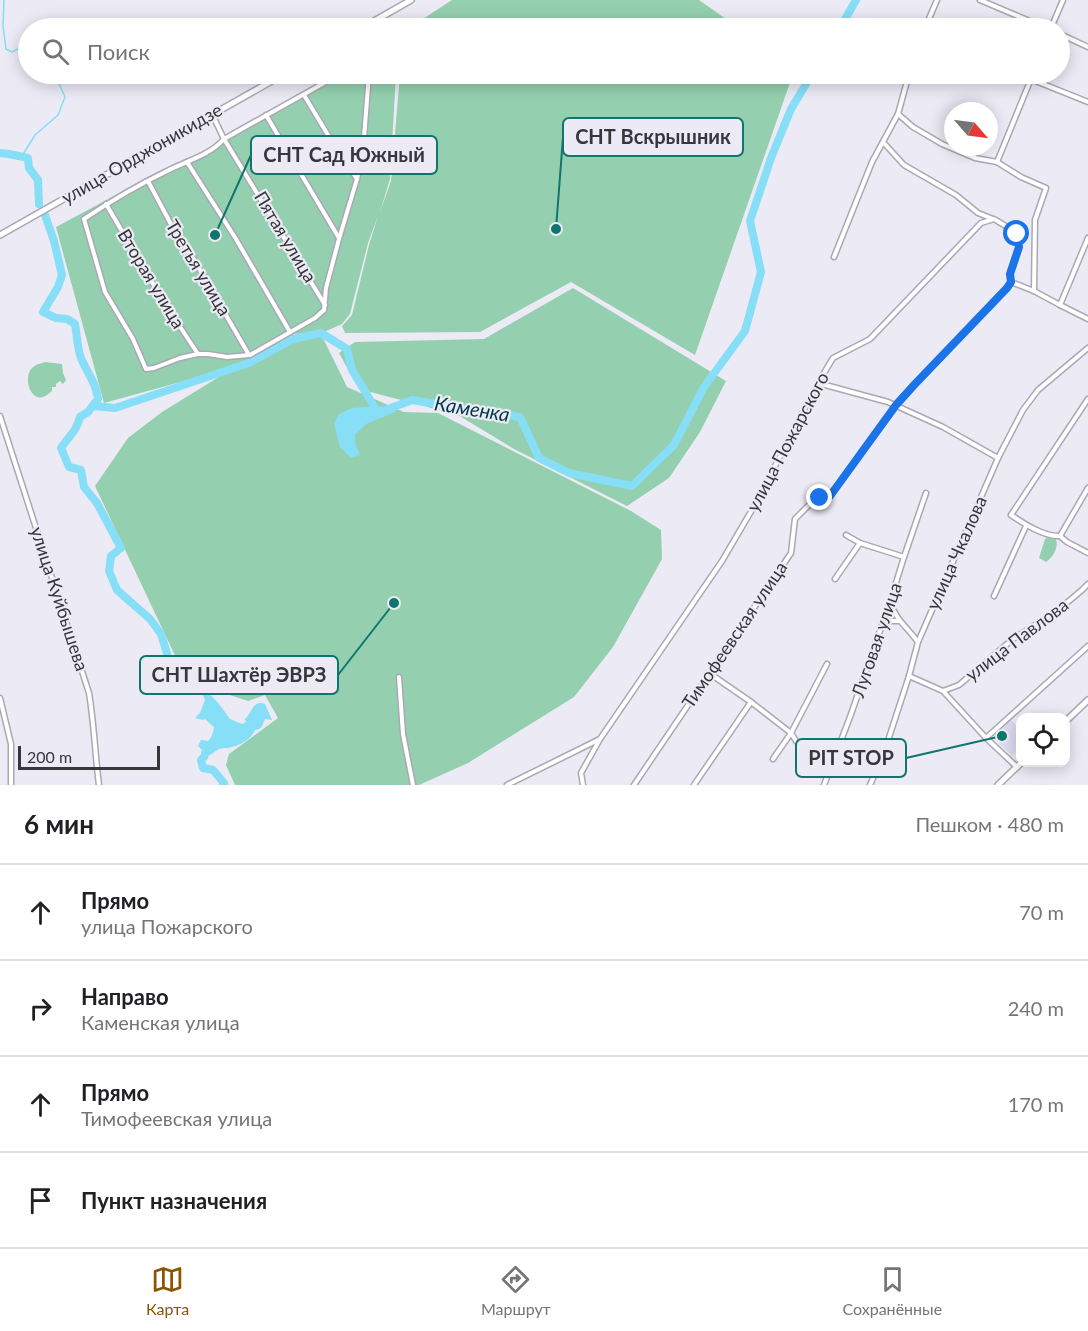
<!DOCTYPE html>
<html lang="ru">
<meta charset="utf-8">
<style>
:root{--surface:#fff;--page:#f6f6f6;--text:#202124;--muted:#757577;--line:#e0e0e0;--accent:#8a5502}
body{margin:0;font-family:Lato,sans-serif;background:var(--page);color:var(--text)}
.controls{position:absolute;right:18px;bottom:18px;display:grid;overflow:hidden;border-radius:12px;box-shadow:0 3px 15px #0003}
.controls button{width:54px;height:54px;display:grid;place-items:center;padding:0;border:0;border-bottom:2px solid var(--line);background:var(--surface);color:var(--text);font:30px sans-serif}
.compass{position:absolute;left:944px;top:102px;width:54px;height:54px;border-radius:50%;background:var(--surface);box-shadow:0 3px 15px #0003;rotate:118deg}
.scale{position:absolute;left:18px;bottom:15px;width:142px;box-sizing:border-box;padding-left:6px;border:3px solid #36363b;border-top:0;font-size:16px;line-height:21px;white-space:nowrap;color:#36363b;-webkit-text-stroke:4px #ebeaf5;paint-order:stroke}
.stop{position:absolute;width:18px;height:18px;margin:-14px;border:4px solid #1a73e8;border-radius:50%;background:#fff}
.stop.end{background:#1a73e8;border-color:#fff;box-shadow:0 2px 6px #0008}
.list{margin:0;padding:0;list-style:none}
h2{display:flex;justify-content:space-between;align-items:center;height:78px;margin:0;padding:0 24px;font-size:26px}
h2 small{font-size:20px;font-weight:400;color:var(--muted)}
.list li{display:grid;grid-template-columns:39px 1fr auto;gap:18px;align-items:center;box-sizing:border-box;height:96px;padding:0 24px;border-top:2px solid var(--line)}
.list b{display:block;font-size:22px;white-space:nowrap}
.list p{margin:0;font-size:20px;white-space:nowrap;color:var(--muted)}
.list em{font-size:20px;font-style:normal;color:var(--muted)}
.icon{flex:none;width:33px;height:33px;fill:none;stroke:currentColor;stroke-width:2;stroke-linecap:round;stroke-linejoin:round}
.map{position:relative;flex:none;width:1088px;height:785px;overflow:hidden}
.search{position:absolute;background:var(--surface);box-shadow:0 3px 15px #0003;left:18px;right:18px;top:18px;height:66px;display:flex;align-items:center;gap:15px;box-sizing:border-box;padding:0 21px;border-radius:33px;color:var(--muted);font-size:22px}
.sheet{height:462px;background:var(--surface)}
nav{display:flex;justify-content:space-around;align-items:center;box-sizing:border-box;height:84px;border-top:2px solid var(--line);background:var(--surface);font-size:16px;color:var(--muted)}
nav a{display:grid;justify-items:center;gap:3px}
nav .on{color:var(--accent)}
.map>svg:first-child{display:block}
.built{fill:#dddcef}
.green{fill:#94d0af}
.water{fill:#86def7}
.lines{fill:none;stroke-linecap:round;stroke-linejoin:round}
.stream{stroke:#86def7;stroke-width:1.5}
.river{stroke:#86def7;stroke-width:8}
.street-casing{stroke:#a9a8b3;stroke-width:7}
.secondary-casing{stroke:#a9a8b3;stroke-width:8}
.street{stroke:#fff;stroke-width:4}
.secondary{stroke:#fff;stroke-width:5}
.route{stroke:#1a73e8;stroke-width:8}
.labels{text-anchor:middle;stroke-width:4.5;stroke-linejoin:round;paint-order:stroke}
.street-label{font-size:18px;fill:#36363b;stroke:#ebeaf5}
.water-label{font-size:20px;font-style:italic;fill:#003a47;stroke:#ebeaf5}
.leader{fill:none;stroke:#0f766e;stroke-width:2}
.callout-dot{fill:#0f766e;stroke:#ebeaf5;stroke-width:2}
.callout{fill:#ebeaf5;stroke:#0f766e;stroke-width:2}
.callout-label{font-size:20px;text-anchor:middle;font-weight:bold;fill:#36363b}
</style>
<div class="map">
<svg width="1088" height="785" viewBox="0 0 1088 785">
<rect width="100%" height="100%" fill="#ebeaf5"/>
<polygon class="built" points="1010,719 1020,730 1020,748 1012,756 993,737 993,733"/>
<g class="green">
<polygon points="452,0 699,0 739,28 409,28"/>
<polygon points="336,74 396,74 390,179 380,212 391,181 400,74 793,74 695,355 571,282 480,332 345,333 342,326 352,315 369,245 378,216 368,243 350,314 342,324 324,332 294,334 250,359 295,335 321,334 347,387 404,412 438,413 631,511 661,530 662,559 613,647 574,697 468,763 419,785 235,785 226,765 229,754 278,718 265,695 248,701 187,681 95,486 128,438 162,412 235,367 104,403 56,227 142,181 145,181 202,154 217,144 216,142"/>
<polygon points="573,288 726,381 700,432 669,478 627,506 514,449 458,415 359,389 339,353 355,342 484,339"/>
<path d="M45,362l17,2 1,9 3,7 -3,4 -3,-3 -4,3v3h-4v4c-3,2 -6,5 -9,6 -13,4 -20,-20 -11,-29 4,-4 8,-4 13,-6z"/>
<path d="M1049,537l7,2c3,8 -3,18 -10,23l-7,-4 6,-19z"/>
</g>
<g class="water">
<polygon points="383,406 394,410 395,412 366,424 355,435 356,446 360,455 351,458 340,447 334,424 339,414 352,408"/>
<path d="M194,687l13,4 12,13 11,15 12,5 4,-2 -1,-3c8,-7 8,-20 20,-15l7,16 -7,-1c-3,6 -2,10 -10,11 -4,10 -16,16 -27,18 -3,0 -6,0 -9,1 -5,3 -11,7 -16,11l1,5 -4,1 -1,-4 3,-12 -4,-4 3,-6 7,1c4,-4 5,-8 6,-14l-9,-8 -2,1 -8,-2 5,-5 5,-13 -2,-5 -11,-1 -6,-2 4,-4z"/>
</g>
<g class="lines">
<g class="stream">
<polyline points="4,0 3,26 6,49 12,52 20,48 28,48"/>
<polyline points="22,156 35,135 58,115 65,97 57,79 60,74"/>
</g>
<g class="river">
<polyline points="840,28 856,0"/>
<polyline points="0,153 9,154 28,158 29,168 38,180 39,204"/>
<path d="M45,215l9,26 8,34 -4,12 -15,25 13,6 11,1 8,5c2,11 2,23 6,34 6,15 15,24 17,41l-10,13 -8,5c-5,17 -10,17 -19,31l8,19 12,3 3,17 13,16 24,45 -10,8 -2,15 8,19 33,29 11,15 8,26 9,20 11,10 10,1"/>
<polyline points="93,406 115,408 249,363 293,339 321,333 347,349 352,370 378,413 412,400 520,417 539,458 569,473 632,486 674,445 704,387 745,331 761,272 750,221 771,158 791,109 812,74"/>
<polyline points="204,757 201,760 203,768 213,770 224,783 223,785"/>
</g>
<defs>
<g id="street">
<polyline points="980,0 1046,28"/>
<polyline points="925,28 937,0"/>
<polyline points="1051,28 1063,0"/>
<polyline points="1060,34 1088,47"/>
<path d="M340,74l-116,65c-15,17 -38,22 -57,32 -29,14 -56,30 -83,48l21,73 28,47 13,30 8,-1 26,-10 18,-4h10l19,3 23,-2 65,-37 9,-8 2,-22 13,-49 18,-60 6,-28 6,-77"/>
<polyline points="1018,74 1088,102"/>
<polyline points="304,95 331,140 357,179"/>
<polyline points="212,114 224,139 325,305"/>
<polyline points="898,114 913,127 942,144 975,158 997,162 1021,177 1046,188 1035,220 1034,291"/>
<polyline points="266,115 339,238"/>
<polyline points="883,142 904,165 956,195 978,213 993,219"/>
<polyline points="187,162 236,239 290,332"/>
<polyline points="997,162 1033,74"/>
<polyline points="148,181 173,228 193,258 249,355"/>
<polyline points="106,204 165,304 198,354"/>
<polyline points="834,257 872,162 898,114 909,74"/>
<polyline points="1060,305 1088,319"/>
<polyline points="818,383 888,402 943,427 998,458"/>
<path d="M1088,399l-77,116c12,8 33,22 49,21l7,6 21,11"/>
<path d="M0,416l89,277c5,30 6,61 10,92"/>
<polyline points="846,535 860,543"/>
<polyline points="1060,536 1088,488"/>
<polyline points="835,579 860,543 904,557"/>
<polyline points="994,596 1026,526"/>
<path d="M891,604c5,16 17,24 26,37"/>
<polyline points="883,625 888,621 899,621"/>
<polyline points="709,673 751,702 791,733 796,741 802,745 833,762"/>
<polyline points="909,676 943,691 986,738 1017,767"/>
<polyline points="399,677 403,734 413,785"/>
<polyline points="943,691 959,685 1013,639 1057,611 1082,590 1088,584"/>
<polyline points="0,698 11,744 11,785"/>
<polyline points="986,738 1088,646"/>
<polyline points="773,759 791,733 827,664"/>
<polyline points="507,785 598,740"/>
<polyline points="583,785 581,773 600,739 722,561 756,503 818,383 833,358 870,339 981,223 994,219 1004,225 1017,234 1019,247 1010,274 1011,282"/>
<polyline points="634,785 791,553 795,519 810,504 820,498 830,496 896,406 915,384 1007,288 1011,282 1034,291 1060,305 1088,238"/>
<polyline points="694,785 751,702"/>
<polyline points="824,785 850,717 890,602 904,557 926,493"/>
<polyline points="870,785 883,756 909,676 918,642 998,458 1023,410 1038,390 1088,348"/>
</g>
<g id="secondary">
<polyline points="362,28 411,0"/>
<polyline points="0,235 284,74"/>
<polyline points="1066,721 1088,700"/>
<polyline points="998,785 1022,762"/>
</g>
</defs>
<use href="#street" class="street-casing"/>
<use href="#secondary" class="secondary-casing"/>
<use href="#street" class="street"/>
<use href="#secondary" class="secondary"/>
</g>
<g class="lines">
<polyline class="route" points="820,498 830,496 896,405 915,384 1007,288 1011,282 1010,274 1019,247 1017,234"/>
</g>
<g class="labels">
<g class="street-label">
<text transform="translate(142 154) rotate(-30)" y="6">улица Орджоникидзе</text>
<text transform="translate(285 237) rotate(59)" y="6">Пятая улица</text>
<text transform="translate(198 268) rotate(59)" y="6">Третья улица</text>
<text transform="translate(151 279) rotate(59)" y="6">Вторая улица</text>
<text transform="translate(788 442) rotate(-62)" y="6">улица Пожарского</text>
<text transform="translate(957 553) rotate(-66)" y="6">улица Чкалова</text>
<text transform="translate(59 599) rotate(72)" y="6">улица Куйбышева</text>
<text transform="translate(735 635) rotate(-56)" y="6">Тимофеевская улица</text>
<text transform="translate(877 640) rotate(-71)" y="6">Луговая улица</text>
<text transform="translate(1017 640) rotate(-37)" y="6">улица Павлова</text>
</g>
<g class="water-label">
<text transform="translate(472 409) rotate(9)" y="7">Каменка</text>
</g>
</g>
<path class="leader" d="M556 229L563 137M215 235L251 155M394 603L338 675M1002 736L906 758"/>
<g class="callout-dot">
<circle cx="556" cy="229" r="6"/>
<circle cx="215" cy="235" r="6"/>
<circle cx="394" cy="603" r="6"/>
<circle cx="1002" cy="736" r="6"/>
</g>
<g class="callout">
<rect x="563" y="118" width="180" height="38" rx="6"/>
<rect x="251" y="136" width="186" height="38" rx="6"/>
<rect x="140" y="656" width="198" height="38" rx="6"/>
<rect x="796" y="739" width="110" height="38" rx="6"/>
</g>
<g class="callout-label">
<text x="653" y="144">СНТ Вскрышник</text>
<text x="344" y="162">СНТ Сад Южный</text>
<text x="239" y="682">СНТ Шахтёр ЭВРЗ</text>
<text x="851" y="765">PIT STOP</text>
</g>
</svg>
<div class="controls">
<button><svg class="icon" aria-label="locate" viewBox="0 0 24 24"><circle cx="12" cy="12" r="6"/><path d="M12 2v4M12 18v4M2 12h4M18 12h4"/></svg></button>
</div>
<svg class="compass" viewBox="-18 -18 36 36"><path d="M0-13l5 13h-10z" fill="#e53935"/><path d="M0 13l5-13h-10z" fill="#757577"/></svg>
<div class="scale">200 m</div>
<div class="stop" style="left:1017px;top:234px"></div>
<div class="stop end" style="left:820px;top:498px"></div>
<div class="search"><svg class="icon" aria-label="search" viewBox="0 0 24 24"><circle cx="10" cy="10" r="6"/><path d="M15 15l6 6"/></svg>Поиск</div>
</div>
<section class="sheet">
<h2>6 мин<small>Пешком · 480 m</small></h2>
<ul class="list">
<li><svg class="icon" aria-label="ahead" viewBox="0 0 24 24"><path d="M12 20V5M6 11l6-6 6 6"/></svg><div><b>Прямо</b><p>улица Пожарского</p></div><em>70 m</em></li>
<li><svg class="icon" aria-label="right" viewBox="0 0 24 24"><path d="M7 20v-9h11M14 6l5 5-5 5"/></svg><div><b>Направо</b><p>Каменская улица</p></div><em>240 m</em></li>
<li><svg class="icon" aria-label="ahead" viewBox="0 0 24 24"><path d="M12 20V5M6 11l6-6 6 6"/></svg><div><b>Прямо</b><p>Тимофеевская улица</p></div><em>170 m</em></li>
<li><svg class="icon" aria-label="arrive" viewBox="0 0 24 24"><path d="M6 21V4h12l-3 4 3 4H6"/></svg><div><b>Пункт назначения</b></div></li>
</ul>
</section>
<nav>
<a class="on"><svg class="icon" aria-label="map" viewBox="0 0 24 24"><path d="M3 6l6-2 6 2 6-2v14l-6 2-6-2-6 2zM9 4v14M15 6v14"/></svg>Карта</a>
<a><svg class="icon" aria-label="directions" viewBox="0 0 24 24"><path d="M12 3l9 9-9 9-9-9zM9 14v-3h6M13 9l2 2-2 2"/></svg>Маршрут</a>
<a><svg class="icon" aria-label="saved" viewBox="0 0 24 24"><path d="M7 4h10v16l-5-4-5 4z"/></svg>Сохранённые</a>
</nav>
